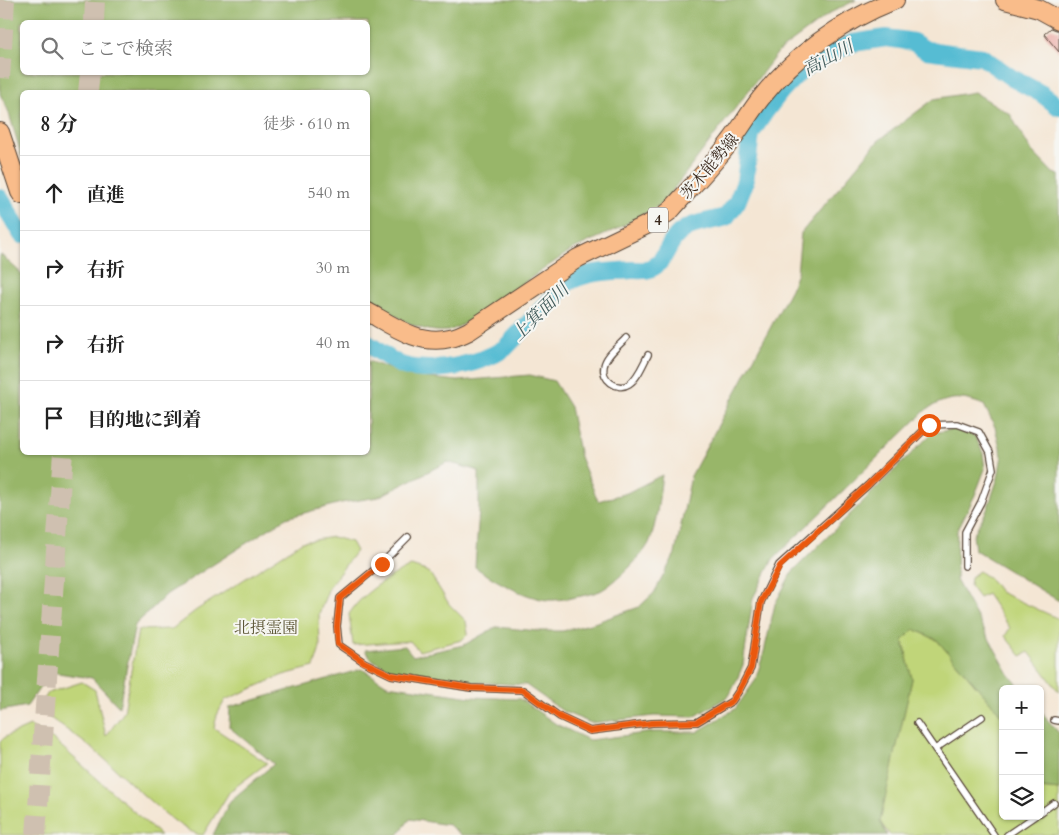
<!DOCTYPE html>
<html lang="ja">
<meta charset="utf-8">
<style>
:root{--surface:#fff;--page:#f6f6f6;--text:#222;--muted:#767676;--line:#e0e0e0}
body{margin:0;font-family:Cardo,"Noto Serif JP",serif;background:var(--page);color:var(--text)}
.controls{position:absolute;right:15px;bottom:15px;display:grid;overflow:hidden;border-radius:8px;box-shadow:0 1px 4px #0004}
.controls button{width:45px;height:45px;display:grid;place-items:center;padding:0;border:0;border-bottom:1px solid var(--line);background:var(--surface);color:var(--text);font:25px sans-serif}
.stop{position:absolute;width:15px;height:15px;margin:-11px;border:4px solid #ea580c;border-radius:50%;background:#fff}
.stop.end{background:#ea580c;border-color:#fff;box-shadow:0 1px 5px #0008}
.list{margin:0;padding:0;list-style:none}
h2{display:flex;justify-content:space-between;align-items:center;height:65px;margin:0;padding:0 20px;font-size:21px}
h2 small{font-size:16px;font-weight:400;color:var(--muted)}
.list li{display:grid;grid-template-columns:32px 1fr auto;gap:15px;align-items:center;box-sizing:border-box;height:75px;padding:0 20px;border-top:1px solid var(--line)}
.list b{display:block;font-size:19px;white-space:nowrap}
.list em{font-size:16px;font-style:normal;color:var(--muted)}
.icon{flex:none;width:28px;height:28px;fill:none;stroke:currentColor;stroke-width:2;stroke-linecap:round;stroke-linejoin:round}
.map{position:relative;flex:none;width:1059px;height:835px;overflow:hidden}
.search{position:absolute;background:var(--surface);box-shadow:0 1px 4px #0004;left:20px;top:20px;width:350px;height:55px;display:flex;align-items:center;gap:12px;box-sizing:border-box;padding:0 18px;border-radius:8px;color:var(--muted);font-size:19px}
.panel{position:absolute;background:var(--surface);box-shadow:0 1px 4px #0004;left:20px;top:90px;width:350px;height:365px;border-radius:8px}
.map>svg:first-child{display:block}
.green{fill:#c0d579;stroke:#7e804c}
.forest{fill:#98b669;stroke:#6a7044;fill-rule:evenodd}
.lines{fill:none;stroke-linecap:round;stroke-linejoin:round}
.river{stroke:#56bcd3;stroke-width:18}
.building{fill:#eba9a3}
.highway-tunnel{stroke:#cfc0b0;stroke-width:20;stroke-dasharray:20 10;stroke-linecap:butt}
.lane-casing{stroke:#574639;stroke-width:8}
.primary-casing{stroke:#574639;stroke-width:20}
.lane{stroke:#fff;stroke-width:5.5}
.primary{stroke:#f9bc8a;stroke-width:18}
.route{stroke:#ea580c;stroke-width:6}
.labels{text-anchor:middle;stroke-width:4;stroke-linejoin:round;paint-order:stroke}
.shield{fill:#f6f6f2;stroke:#73675e;stroke-width:1}
.shield-label{font-size:15px;font-weight:bold;fill:#3b2a1e}
.street-label{font-size:16px;fill:#3b2a1e;stroke:#f6f6f2}
.park-label{font-size:16px;fill:#5c5535;stroke:#f6f6f2}
.water-label{font-size:18px;font-style:italic;fill:#445d5d;stroke:#f6f6f2}
</style>
<div class="map">
<svg width="1059" height="835" viewBox="0 0 1059 835">
<rect width="100%" height="100%" fill="#f6f6f2"/>
<filter id="ink" filterUnits="userSpaceOnUse"><feTurbulence type="fractalNoise" baseFrequency=".02" numOctaves="2"/><feDisplacementMap in="SourceGraphic" scale="10" xChannelSelector="R" yChannelSelector="G"/><feConvolveMatrix kernelMatrix="1 2 1 2 8 2 1 2 1" color-interpolation-filters="sRGB"/></filter>
<filter id="wash" filterUnits="userSpaceOnUse"><feTurbulence type="fractalNoise" baseFrequency=".0096" numOctaves="4" result="noise"/><feDisplacementMap in="SourceGraphic" scale="20" xChannelSelector="R" yChannelSelector="G"/><feGaussianBlur stdDeviation="1.12" result="paint"/><feColorMatrix in="noise" values="0 0 0 0 0 0 0 0 0 0 0 0 0 0 0 0 0 1.4 0 .05"/><feComposite in="paint" operator="in"/></filter>
<g filter="url(#wash)">
<rect width="100%" height="100%" fill="#f4e6d4"/>
<g class="green">
<path d="M333,537l18,5 5,9 -27,36 -10,27 1,34 -6,19 -31,8 -58,25 -8,15 -3,13 53,35 -37,28 -27,44c-24,0 -87,-68 -109,-85 -18,-14 -37,-27 -56,-41l10,-16 34,-11 13,8 11,46 18,-24 14,-82 34,-1 23,-18 107,-69z"/>
<path d="M411,566l18,6 20,32 17,17 2,13 -6,6 -43,11 -9,-10 -57,4 -4,-31c14,-22 39,-37 62,-48z"/>
<polygon points="979,571 992,581 1000,592 1059,619 1059,692 1029,652 1021,656 1005,636 1010,628 987,594 979,598 970,586 971,577"/>
<polygon points="914,629 937,640 1003,717 1003,816 1040,816 1040,788 1059,790 1059,835 890,835 879,821 912,679 903,640"/>
<polygon points="30,726 53,739 160,835 0,835 0,742 5,737"/>
</g>
<g class="forest">
<path d="M0,0h856l-24,12 -53,39 -117,153 -47,26 -42,19 -108,74c-5,3 -12,7 -18,8 -30,3 -55,-18 -79,-33v-206h-346v65l-14,-47 -8,-16zM22,22h346v50h-346z"/>
<path d="M974,92l36,22 20,35 23,24 6,2v426l-84,-51 -2,-15 14,-25 11,-32 4,-23 -7,-28 -11,-22c-24,-9 -34,-9 -57,4l-154,150 -20,39 -10,67 -7,17 -7,14 -35,21 -40,-1 -63,7 -27,-11 -38,-27 -52,-3 -81,-11 -22,-12 -6,-9 40,-4 8,10 51,-11 32,-18 42,4h25l31,-8 45,-16 15,-14 21,-39 16,-78 100,-187 6,-16 4,-40 77,-92 56,-42z"/>
<path d="M0,254l22,20v178h346v-91l42,15 48,5 72,-6 24,6 16,26 10,50 18,44 29,-8 35,-18c-3,20 -5,50 -13,68 -7,14 -35,41 -49,48 -10,4 -41,10 -52,9 -23,-2 -54,-20 -73,-33l4,-57v-39l-32,-9 -69,35 -37,6 -55,15 -119,76 -32,31 -16,82 -27,-29 -41,-6 -24,34 -27,5z"/>
<polygon points="955,429 975,436 983,453 985,469 975,495 957,531 956,580 1009,674 1021,689 1003,689 1003,717 937,640 914,629 903,640 912,679 880,821 887,835 461,835 449,825 410,819 398,835 297,835 287,831 236,835 213,835 230,801 274,764 229,727 230,707 362,669 387,685 471,697 520,699 556,724 589,740 654,732 697,732 735,709 755,681 764,652 775,604 792,572 932,433"/>
<polygon points="1040,711 1059,733 1059,790 1040,788"/>
</g>
<g class="lines">
<g class="river">
<polyline points="0,198 22,235"/>
<path d="M368,344c10,6 25,19 36,22 30,8 76,-1 101,-18l62,-65c19,-12 41,-11 64,-13 5,0 14,1 19,-1 13,-5 16,-20 24,-30 11,-16 35,-17 52,-22l11,-15 8,-20 6,-49 14,-21 16,-21 20,-21 23,-14 29,-13 33,-5 15,2 12,2 13,8 56,7 30,21 30,16 17,13"/>
</g>
</g>
<g id="blocks">
<polygon class="building" points="1051,28 1059,31 1059,52 1044,34"/>
</g>
</g>
<g filter="url(#ink)">
<use href="#blocks" fill-opacity="0" stroke="#574639" stroke-width="1"/>
<g class="lines">
<g class="highway-tunnel">
<polyline points="94,22 95,0"/>
<polyline points="0,78 5,0"/>
<polyline points="88,92 90,72"/>
<polyline points="36,835 63,452"/>
</g>
<defs>
<g id="lane">
<path d="M626,338c-7,8 -20,17 -22,28 -3,13 13,26 25,18 9,-6 14,-20 19,-29"/>
<polyline points="408,537 381,564 340,598 337,626 339,645 364,662 391,675 471,688 523,690 560,717 590,731 652,723 697,722 732,701 740,689 751,668 761,602 779,565 868,485 929,425 957,424 979,432 990,452 993,469 981,502 965,532 965,566"/>
<polyline points="1054,720 1059,721"/>
<polyline points="917,723 994,835"/>
<polyline points="935,749 982,717"/>
<polyline points="1040,813 1054,803"/>
<polyline points="1007,835 1035,816"/>
</g>
<g id="primary">
<polyline points="1005,0 1039,9 1059,20"/>
<polyline points="0,132 20,192 22,195"/>
<path d="M368,312c25,14 52,34 82,26 7,-1 13,-4 19,-7l109,-73 81,-39 11,-8c20,-23 42,-45 60,-69 11,-14 20,-30 31,-44 36,-45 81,-77 134,-98"/>
</g>
</defs>
<use href="#lane" class="lane-casing"/>
<use href="#primary" class="primary-casing"/>
<use href="#lane" class="lane"/>
<use href="#primary" class="primary"/>
</g>
</g>
<g class="lines" filter="url(#ink)">
<polyline class="route" points="382,564 340,598 337,626 338,644 364,662 391,675 471,688 523,690 560,717 590,731 652,723 697,722 732,701 740,689 751,668 761,602 780,566 868,485 929,425"/>
</g>
<g class="labels">
<rect class="shield" x="648" y="207.5" width="20" height="25" rx="4"/>
<g class="shield-label">
<text x="658" y="225">4</text>
</g>
<g class="street-label">
<text transform="translate(709 166) rotate(-50)" y="6">茨木能勢線</text>
</g>
<g class="park-label">
<text x="266" y="633">北摂霊園</text>
</g>
<g class="water-label">
<text transform="translate(828 58) rotate(-28)" y="6">高山川</text>
<text transform="translate(540 312) rotate(-45)" y="6">上箕面川</text>
</g>
</g>
</svg>
<div class="controls">
<button>+</button>
<button>−</button>
<button><svg class="icon" aria-label="layers" viewBox="0 0 24 24"><path d="M12 4l9 5-9 5-9-5zM3 14l9 5 9-5"/></svg></button>
</div>
<div class="stop" style="left:929px;top:425px"></div>
<div class="stop end" style="left:382px;top:564px"></div>
<div class="search"><svg class="icon" aria-label="search" viewBox="0 0 24 24"><circle cx="10" cy="10" r="6"/><path d="M15 15l6 6"/></svg>ここで検索</div>
<section class="panel">
<h2>8 分<small>徒歩 · 610 m</small></h2>
<ul class="list">
<li><svg class="icon" aria-label="ahead" viewBox="0 0 24 24"><path d="M12 20V5M6 11l6-6 6 6"/></svg><div><b>直進</b></div><em>540 m</em></li>
<li><svg class="icon" aria-label="right" viewBox="0 0 24 24"><path d="M7 20v-9h11M14 6l5 5-5 5"/></svg><div><b>右折</b></div><em>30 m</em></li>
<li><svg class="icon" aria-label="right" viewBox="0 0 24 24"><path d="M7 20v-9h11M14 6l5 5-5 5"/></svg><div><b>右折</b></div><em>40 m</em></li>
<li><svg class="icon" aria-label="arrive" viewBox="0 0 24 24"><path d="M6 21V4h12l-3 4 3 4H6"/></svg><div><b>目的地に到着</b></div></li>
</ul>
</section>
</div>
